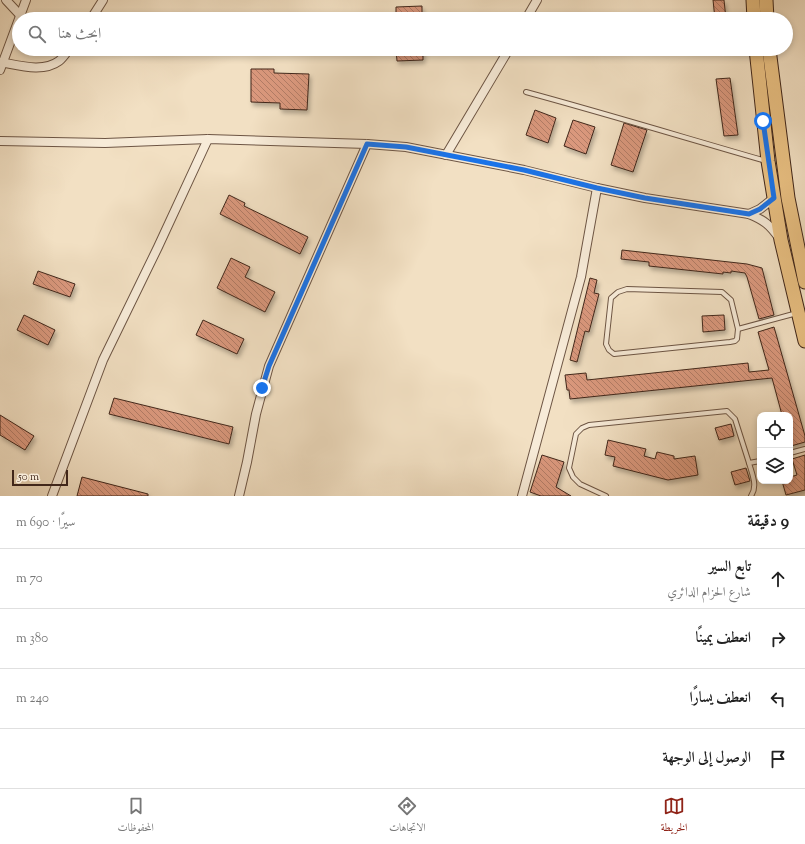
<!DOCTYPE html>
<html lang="ar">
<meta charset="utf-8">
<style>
:root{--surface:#fff;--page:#f6f6f6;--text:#222;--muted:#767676;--line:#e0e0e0;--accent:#8f2418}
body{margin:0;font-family:"Sorts Mill Goudy",Amiri,serif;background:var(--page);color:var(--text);direction:rtl}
.controls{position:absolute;right:12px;bottom:12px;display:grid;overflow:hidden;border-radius:8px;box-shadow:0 2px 6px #0003}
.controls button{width:36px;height:36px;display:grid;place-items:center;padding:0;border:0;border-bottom:1px solid var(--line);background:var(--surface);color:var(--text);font:20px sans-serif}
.scale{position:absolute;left:12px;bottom:10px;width:56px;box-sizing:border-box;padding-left:4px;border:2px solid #41271a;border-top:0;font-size:11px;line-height:14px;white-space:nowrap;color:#41271a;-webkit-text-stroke:3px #f7ebd8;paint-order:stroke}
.stop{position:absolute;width:12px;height:12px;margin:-9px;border:3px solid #1a73e8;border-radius:50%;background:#fff}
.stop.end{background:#1a73e8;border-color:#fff;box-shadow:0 1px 4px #0008}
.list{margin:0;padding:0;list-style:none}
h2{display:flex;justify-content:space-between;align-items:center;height:52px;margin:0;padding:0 16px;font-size:17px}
h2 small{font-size:13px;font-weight:400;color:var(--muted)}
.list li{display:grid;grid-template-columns:26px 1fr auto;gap:12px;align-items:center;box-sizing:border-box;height:60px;padding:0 16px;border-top:1px solid var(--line)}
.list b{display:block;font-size:15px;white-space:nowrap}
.list p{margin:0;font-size:13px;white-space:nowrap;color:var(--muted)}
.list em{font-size:13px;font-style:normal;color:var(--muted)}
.icon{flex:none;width:22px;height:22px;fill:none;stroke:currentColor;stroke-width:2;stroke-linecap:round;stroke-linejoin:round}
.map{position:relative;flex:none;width:805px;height:496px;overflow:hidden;direction:ltr}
.search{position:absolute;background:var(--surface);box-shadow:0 2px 6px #0003;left:12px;right:12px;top:12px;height:44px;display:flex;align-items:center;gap:10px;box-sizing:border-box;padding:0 14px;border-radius:22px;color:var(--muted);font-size:15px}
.sheet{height:292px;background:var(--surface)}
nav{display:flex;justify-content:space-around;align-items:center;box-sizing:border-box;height:56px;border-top:1px solid var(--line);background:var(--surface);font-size:11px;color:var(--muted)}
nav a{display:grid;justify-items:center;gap:2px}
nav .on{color:var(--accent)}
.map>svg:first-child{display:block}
.building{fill:url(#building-back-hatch);stroke:#41271a;filter:url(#shadow)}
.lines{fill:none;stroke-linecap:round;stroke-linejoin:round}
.lane-casing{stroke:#6d5544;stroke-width:6}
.street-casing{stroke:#6d5544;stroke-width:10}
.primary-casing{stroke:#41271a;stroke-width:15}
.lane{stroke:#f7ebd8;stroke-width:4}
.street{stroke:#f7ebd8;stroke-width:8}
.primary{stroke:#e9c082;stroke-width:13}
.route{stroke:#1a73e8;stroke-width:5}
</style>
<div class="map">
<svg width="805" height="496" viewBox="0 0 805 496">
<defs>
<pattern id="building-back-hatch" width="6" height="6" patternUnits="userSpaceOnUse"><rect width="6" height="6" fill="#da987d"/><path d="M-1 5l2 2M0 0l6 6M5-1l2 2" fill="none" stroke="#b27c66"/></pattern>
<filter id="shadow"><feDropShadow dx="2" dy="3.5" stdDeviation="2" flood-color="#0004"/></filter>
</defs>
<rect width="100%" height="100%" fill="#f2e0c3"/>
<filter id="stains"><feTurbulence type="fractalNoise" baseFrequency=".005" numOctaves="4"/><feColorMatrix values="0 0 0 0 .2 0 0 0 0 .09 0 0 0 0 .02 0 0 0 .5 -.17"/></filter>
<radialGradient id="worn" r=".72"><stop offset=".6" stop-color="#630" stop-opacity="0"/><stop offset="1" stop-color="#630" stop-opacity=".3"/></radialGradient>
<g class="building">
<polygon points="713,0 724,0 726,19 715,19"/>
<polygon points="422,6 422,19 396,19 396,7"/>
<polygon points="396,49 423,49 423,60 397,61"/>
<polygon points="251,69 274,69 274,73 309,74 307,110 280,109 280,103 251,102"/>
<polygon points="730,78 738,135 724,136 716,79"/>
<polygon points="535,110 556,118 548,143 526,135"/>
<polygon points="573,120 595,127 586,154 564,146"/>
<polygon points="624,123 647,130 633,172 611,165"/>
<polygon points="229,195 245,203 244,206 308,237 300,254 220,214"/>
<polygon points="622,250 747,264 762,268 774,315 759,319 747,277 745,273 731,271 731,273 723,272 723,274 649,266 649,262 621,259"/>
<polygon points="231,258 250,267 245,277 275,292 265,312 217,288"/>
<polygon points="38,271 75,284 70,297 33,284"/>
<polygon points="590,278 597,280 594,293 599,294 589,332 585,331 577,362 570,360"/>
<polygon points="24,315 55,330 48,345 17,330"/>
<polygon points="724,315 725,330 703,332 702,316"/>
<polygon points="203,320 244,339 237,354 196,335"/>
<polygon points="774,327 805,436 805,442 791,446 790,415 782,415 772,378 570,399 569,390 567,390 565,375 586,373 587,380 748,363 749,372 769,370 758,332"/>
<polygon points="114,398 233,427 229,444 109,414"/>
<polygon points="0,415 34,436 25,450 0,435"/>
<polygon points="731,424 734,436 719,440 715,428"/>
<polygon points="608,440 646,449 644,456 655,459 657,452 674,456 674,459 695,456 698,475 668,480 613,466 615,457 605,455"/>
<polygon points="542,455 564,462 556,487 571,496 541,496 530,492"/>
<polygon points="805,455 805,490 786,495 782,481 790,481 790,477 797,475 792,459"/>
<polygon points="746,468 750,481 735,485 731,472"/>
<polygon points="82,477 148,494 148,496 77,496"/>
</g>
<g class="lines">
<defs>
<g id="lane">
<path d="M526,92c81,22 160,46 240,69"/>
<polygon points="627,289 722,292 731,300 738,329 737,339 735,341 730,342 614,354 609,350 606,344 611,298 618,292"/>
<polyline points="738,329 797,313"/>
<polyline points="790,453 805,449"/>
<polyline points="606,496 580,484 573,477 569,468 576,434 582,428 589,425 727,411 735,419 749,463"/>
<path d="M751,496c7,-10 1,-22 -2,-33l11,-2"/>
</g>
<g id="street">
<polyline points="6,0 20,15"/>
<polyline points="91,19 103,0"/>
<polyline points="526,19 537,0"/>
<path d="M0,62c18,3 43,11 59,-1 4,-3 7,-8 10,-12"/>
<polyline points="0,70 26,0"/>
<path d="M0,141l105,2 103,-4 159,5 39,3 118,23 73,18 48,10 104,16c15,6 21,11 30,24"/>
<polyline points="446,155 509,49"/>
<polyline points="749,214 760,209 774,198"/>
<polyline points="52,496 103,360 158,247 208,139"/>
<polyline points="239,496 247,462 256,414 269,366 367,144"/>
<polyline points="522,496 581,277 597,188"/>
</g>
<g id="primary">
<polyline points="753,0 754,19"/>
<polyline points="766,0 767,19"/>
<polyline points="756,49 768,161 781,240 805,341"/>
<polyline points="769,49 788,198 805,282"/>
</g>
</defs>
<use href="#lane" class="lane-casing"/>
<use href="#street" class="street-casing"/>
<use href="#primary" class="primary-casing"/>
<use href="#lane" class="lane"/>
<use href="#street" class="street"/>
<use href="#primary" class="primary"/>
</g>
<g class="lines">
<polyline class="route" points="262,388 269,366 367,144 406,147 524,170 597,188 645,198 749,214 760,209 774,198 763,121"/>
</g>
<rect width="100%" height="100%" filter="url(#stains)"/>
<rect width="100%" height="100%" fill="url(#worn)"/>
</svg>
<div class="controls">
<button><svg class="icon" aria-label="locate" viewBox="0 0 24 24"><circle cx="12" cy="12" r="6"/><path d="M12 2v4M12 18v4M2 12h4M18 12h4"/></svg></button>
<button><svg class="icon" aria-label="layers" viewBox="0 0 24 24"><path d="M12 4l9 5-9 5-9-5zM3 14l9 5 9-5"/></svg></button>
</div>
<div class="scale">50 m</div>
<div class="stop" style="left:763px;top:121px"></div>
<div class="stop end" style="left:262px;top:388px"></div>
<div class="search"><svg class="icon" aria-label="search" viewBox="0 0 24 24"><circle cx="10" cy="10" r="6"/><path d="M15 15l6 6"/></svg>ابحث هنا</div>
</div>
<section class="sheet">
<h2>9 دقيقة<small>سيرًا · 690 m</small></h2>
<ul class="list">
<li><svg class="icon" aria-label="ahead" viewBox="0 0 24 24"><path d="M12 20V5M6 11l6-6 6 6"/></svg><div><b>تابع السير</b><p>شارع الحزام الدائري</p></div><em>70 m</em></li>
<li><svg class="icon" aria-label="right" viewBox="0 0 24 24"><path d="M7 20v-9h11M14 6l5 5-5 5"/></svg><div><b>انعطف يمينًا</b></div><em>380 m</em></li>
<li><svg class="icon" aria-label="left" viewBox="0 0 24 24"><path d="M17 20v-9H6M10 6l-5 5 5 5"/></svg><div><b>انعطف يسارًا</b></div><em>240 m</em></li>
<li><svg class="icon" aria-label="arrive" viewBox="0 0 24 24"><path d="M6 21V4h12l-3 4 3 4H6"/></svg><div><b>الوصول إلى الوجهة</b></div></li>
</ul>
</section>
<nav>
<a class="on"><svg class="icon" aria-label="map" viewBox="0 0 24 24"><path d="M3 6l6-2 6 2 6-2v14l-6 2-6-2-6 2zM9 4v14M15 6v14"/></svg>الخريطة</a>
<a><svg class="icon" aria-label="directions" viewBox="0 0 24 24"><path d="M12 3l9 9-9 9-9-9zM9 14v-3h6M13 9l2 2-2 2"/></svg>الاتجاهات</a>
<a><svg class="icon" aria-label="saved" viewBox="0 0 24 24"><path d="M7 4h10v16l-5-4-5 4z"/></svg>المحفوظات</a>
</nav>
